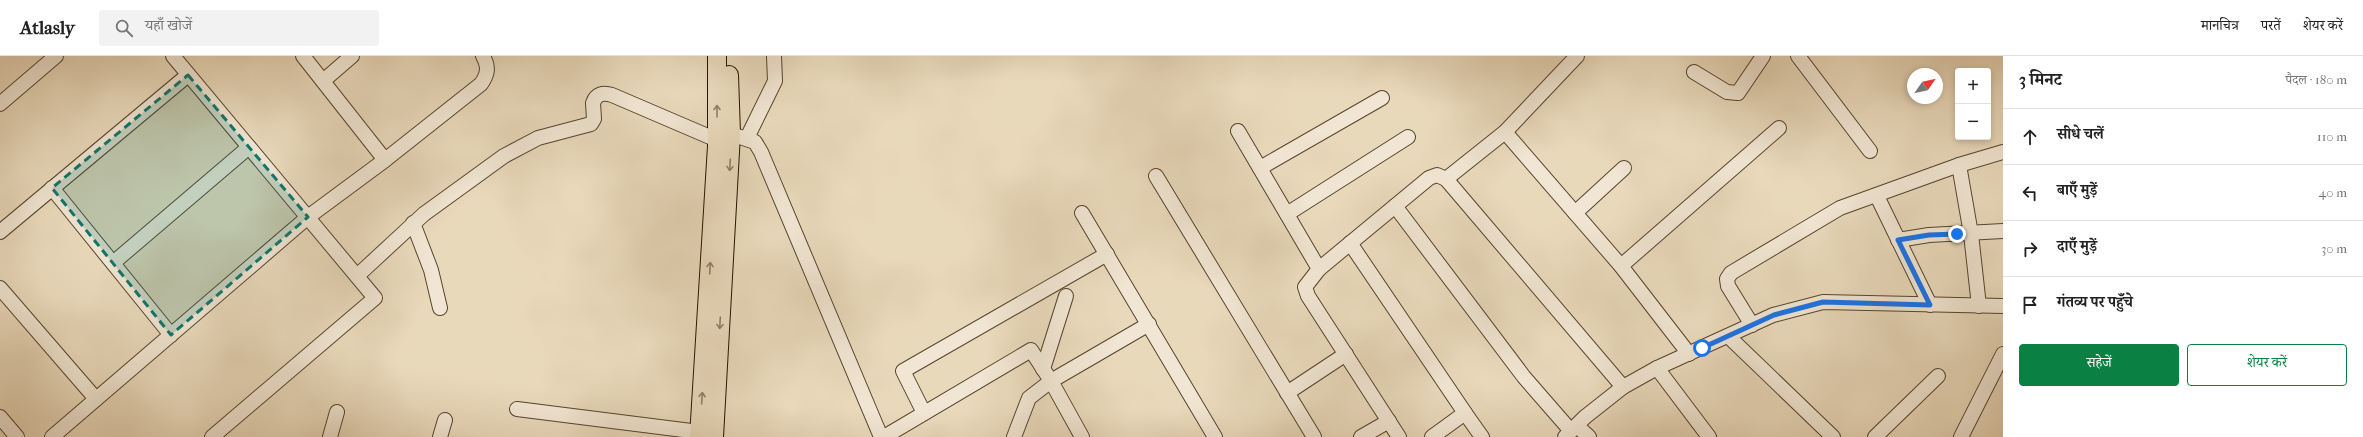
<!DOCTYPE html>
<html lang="hi">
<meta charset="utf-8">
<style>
:root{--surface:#fff;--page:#f2f2f2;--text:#222;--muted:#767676;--line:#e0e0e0;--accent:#0b8043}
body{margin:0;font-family:"IM FELL French Canon","Noto Serif Devanagari",serif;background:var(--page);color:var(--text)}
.controls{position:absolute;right:12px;top:12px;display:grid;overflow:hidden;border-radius:4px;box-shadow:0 2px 6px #0003}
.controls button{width:36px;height:36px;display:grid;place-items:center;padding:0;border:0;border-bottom:1px solid var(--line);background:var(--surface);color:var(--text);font:20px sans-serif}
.compass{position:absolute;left:1907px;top:12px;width:36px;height:36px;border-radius:50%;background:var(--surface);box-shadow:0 2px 6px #0003;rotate:56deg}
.stop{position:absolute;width:12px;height:12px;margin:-9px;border:3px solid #1a73e8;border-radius:50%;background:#fff}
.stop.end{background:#1a73e8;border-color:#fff;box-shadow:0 1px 4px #0008}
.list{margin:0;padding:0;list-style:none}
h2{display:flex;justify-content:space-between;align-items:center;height:52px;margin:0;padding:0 16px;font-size:17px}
h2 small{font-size:13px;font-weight:400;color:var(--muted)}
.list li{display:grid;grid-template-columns:26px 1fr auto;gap:12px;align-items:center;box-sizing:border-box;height:56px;padding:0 16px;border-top:1px solid var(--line)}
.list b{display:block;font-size:15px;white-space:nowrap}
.list em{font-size:13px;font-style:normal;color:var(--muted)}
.actions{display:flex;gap:8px;padding:12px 16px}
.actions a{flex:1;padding:9px 0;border:1px solid var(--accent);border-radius:4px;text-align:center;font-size:14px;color:var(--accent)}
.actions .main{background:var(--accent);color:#fff}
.icon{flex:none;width:22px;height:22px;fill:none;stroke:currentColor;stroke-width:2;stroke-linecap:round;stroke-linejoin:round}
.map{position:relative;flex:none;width:2003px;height:381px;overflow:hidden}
header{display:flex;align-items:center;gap:24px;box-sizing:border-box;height:56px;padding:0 20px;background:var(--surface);border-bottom:1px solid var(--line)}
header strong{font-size:19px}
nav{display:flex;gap:22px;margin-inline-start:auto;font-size:14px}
.search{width:280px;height:36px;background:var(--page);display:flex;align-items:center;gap:10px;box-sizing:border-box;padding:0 14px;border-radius:4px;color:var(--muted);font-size:15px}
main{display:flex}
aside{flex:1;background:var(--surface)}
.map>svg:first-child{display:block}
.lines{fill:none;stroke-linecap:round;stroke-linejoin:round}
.minor-casing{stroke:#56442f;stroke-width:16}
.major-casing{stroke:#251300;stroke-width:20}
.minor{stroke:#f1e6d3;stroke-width:14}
.major{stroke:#e9d9bb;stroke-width:18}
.oneway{stroke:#918067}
.route{stroke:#1a73e8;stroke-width:5}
.marked{fill:#0f766e;fill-opacity:0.2;stroke:#0f766e;stroke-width:3;stroke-dasharray:8 5;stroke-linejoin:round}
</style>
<header>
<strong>Atlasly</strong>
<div class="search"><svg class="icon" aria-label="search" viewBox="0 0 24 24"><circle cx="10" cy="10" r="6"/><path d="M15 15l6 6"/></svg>यहाँ खोजें</div>
<nav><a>मानचित्र</a><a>परतें</a><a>शेयर करें</a></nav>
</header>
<main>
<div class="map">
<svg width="2003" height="381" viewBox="0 0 2003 381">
<rect width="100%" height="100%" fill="#e9d9bb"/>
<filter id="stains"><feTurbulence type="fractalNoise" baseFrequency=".005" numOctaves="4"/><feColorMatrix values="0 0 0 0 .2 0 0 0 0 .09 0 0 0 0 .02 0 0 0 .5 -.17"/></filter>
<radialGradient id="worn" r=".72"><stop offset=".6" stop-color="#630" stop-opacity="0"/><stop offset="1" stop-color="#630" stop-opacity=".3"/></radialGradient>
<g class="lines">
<defs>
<g id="minor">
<polyline points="173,0 375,242 212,381"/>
<polyline points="1798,0 1870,95"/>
<polyline points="1694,16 1727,36 1738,37 1763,0"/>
<polyline points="323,25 352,0"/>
<polyline points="0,48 56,0"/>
<polyline points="1238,75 1319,213 1305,231 1308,240 1399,381"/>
<polyline points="1505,76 1621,210 1689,298"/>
<polyline points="731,78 755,86 761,96 881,381"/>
<polyline points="747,82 775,25 774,0"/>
<path d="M385,104l96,-76c7,-10 8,-17 2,-28"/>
<polyline points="1959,109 1971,178 1979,250"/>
<polyline points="1260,112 1382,42"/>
<polyline points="1156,120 1314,381"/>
<polyline points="1446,123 1623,331"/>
<polyline points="52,132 171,279"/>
<polyline points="1877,140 1930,249"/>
<polyline points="1395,150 1524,321 1571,375"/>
<polyline points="1082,157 1215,381"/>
<polyline points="1575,157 1624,112"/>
<polyline points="1287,158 1408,81"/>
<polyline points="413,167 431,214 440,252"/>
<polyline points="0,176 188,19"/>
<polyline points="1898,184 1929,179 2003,175"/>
<polyline points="1350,187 1465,357 1432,381"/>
<polyline points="113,207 249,91"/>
<polyline points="1621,210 1779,72"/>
<polyline points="1319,213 1429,122 1437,119 1446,123 1505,76 1577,0"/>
<path d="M357,220l67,-62 80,-58 34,-18 53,-14 3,-5 -1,-16c3,-9 10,-11 19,-8l105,45"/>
<polyline points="0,232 96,343"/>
<polyline points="1752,269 1728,230 1727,223 1731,217 1840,152 1959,109 2003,96"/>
<polyline points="1728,280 1833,381"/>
<polyline points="1657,312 1709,381"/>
<polyline points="1043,313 1066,240"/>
<polyline points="1287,337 1346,298"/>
<polyline points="517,353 699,376"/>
<polyline points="924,357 903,315 1107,198"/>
<polyline points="1465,357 1482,381"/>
<polyline points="0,361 17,381"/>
<polyline points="1577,370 1589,381"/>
<polyline points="52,381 308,161 385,104 303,0"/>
<polyline points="330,381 337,356"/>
<polyline points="440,381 445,364"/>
<polyline points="884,381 1031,294 1051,325 1029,342 1014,381"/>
<polyline points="1082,381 1051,325 1149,268"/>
<polyline points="1361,381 1389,365"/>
<polyline points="1565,381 1585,361 1623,331 1657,312 1773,259 1823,246 2003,250"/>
<polyline points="1875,381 1938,320"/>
<polyline points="1961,381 2003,298"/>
</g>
<g id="major">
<polyline points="699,381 717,90 717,0"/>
<polyline points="714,381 731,78 729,19"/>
</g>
</defs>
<use href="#minor" class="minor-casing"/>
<use href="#major" class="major-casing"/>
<use href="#minor" class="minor"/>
<use href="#major" class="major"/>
</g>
<defs><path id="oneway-shaft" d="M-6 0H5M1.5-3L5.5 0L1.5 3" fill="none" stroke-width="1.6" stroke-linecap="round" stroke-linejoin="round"/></defs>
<g class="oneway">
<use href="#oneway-shaft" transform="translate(717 55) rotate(-90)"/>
<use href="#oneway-shaft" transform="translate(730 109) rotate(93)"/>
<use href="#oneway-shaft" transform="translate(710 212) rotate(-87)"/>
<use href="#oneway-shaft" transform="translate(720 267) rotate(93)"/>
<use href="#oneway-shaft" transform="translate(702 342) rotate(-86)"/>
</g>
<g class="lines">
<polyline class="route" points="1702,292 1774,259 1823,246 1930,249 1898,184 1929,179 1957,178"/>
</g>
<path class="marked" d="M188,19l120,142 -137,118 -119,-147z"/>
<rect width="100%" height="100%" filter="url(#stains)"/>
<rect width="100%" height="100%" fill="url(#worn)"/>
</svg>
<div class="controls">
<button>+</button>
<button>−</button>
</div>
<svg class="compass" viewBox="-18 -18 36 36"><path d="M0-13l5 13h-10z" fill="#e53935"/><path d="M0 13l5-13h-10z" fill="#767676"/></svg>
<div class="stop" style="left:1702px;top:292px"></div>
<div class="stop end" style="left:1957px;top:178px"></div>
</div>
<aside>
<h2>3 मिनट<small>पैदल · 180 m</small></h2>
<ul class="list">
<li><svg class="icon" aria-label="ahead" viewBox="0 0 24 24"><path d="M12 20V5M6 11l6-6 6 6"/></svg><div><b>सीधे चलें</b></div><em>110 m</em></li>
<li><svg class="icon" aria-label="left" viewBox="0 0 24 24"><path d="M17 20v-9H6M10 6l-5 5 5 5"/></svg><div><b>बाएँ मुड़ें</b></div><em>40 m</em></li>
<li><svg class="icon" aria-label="right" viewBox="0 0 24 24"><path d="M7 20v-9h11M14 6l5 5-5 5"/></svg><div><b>दाएँ मुड़ें</b></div><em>30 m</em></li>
<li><svg class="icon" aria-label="arrive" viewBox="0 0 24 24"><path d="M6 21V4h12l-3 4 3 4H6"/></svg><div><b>गंतव्य पर पहुँचे</b></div></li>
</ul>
<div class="actions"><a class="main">सहेजें</a><a>शेयर करें</a></div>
</aside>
</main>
